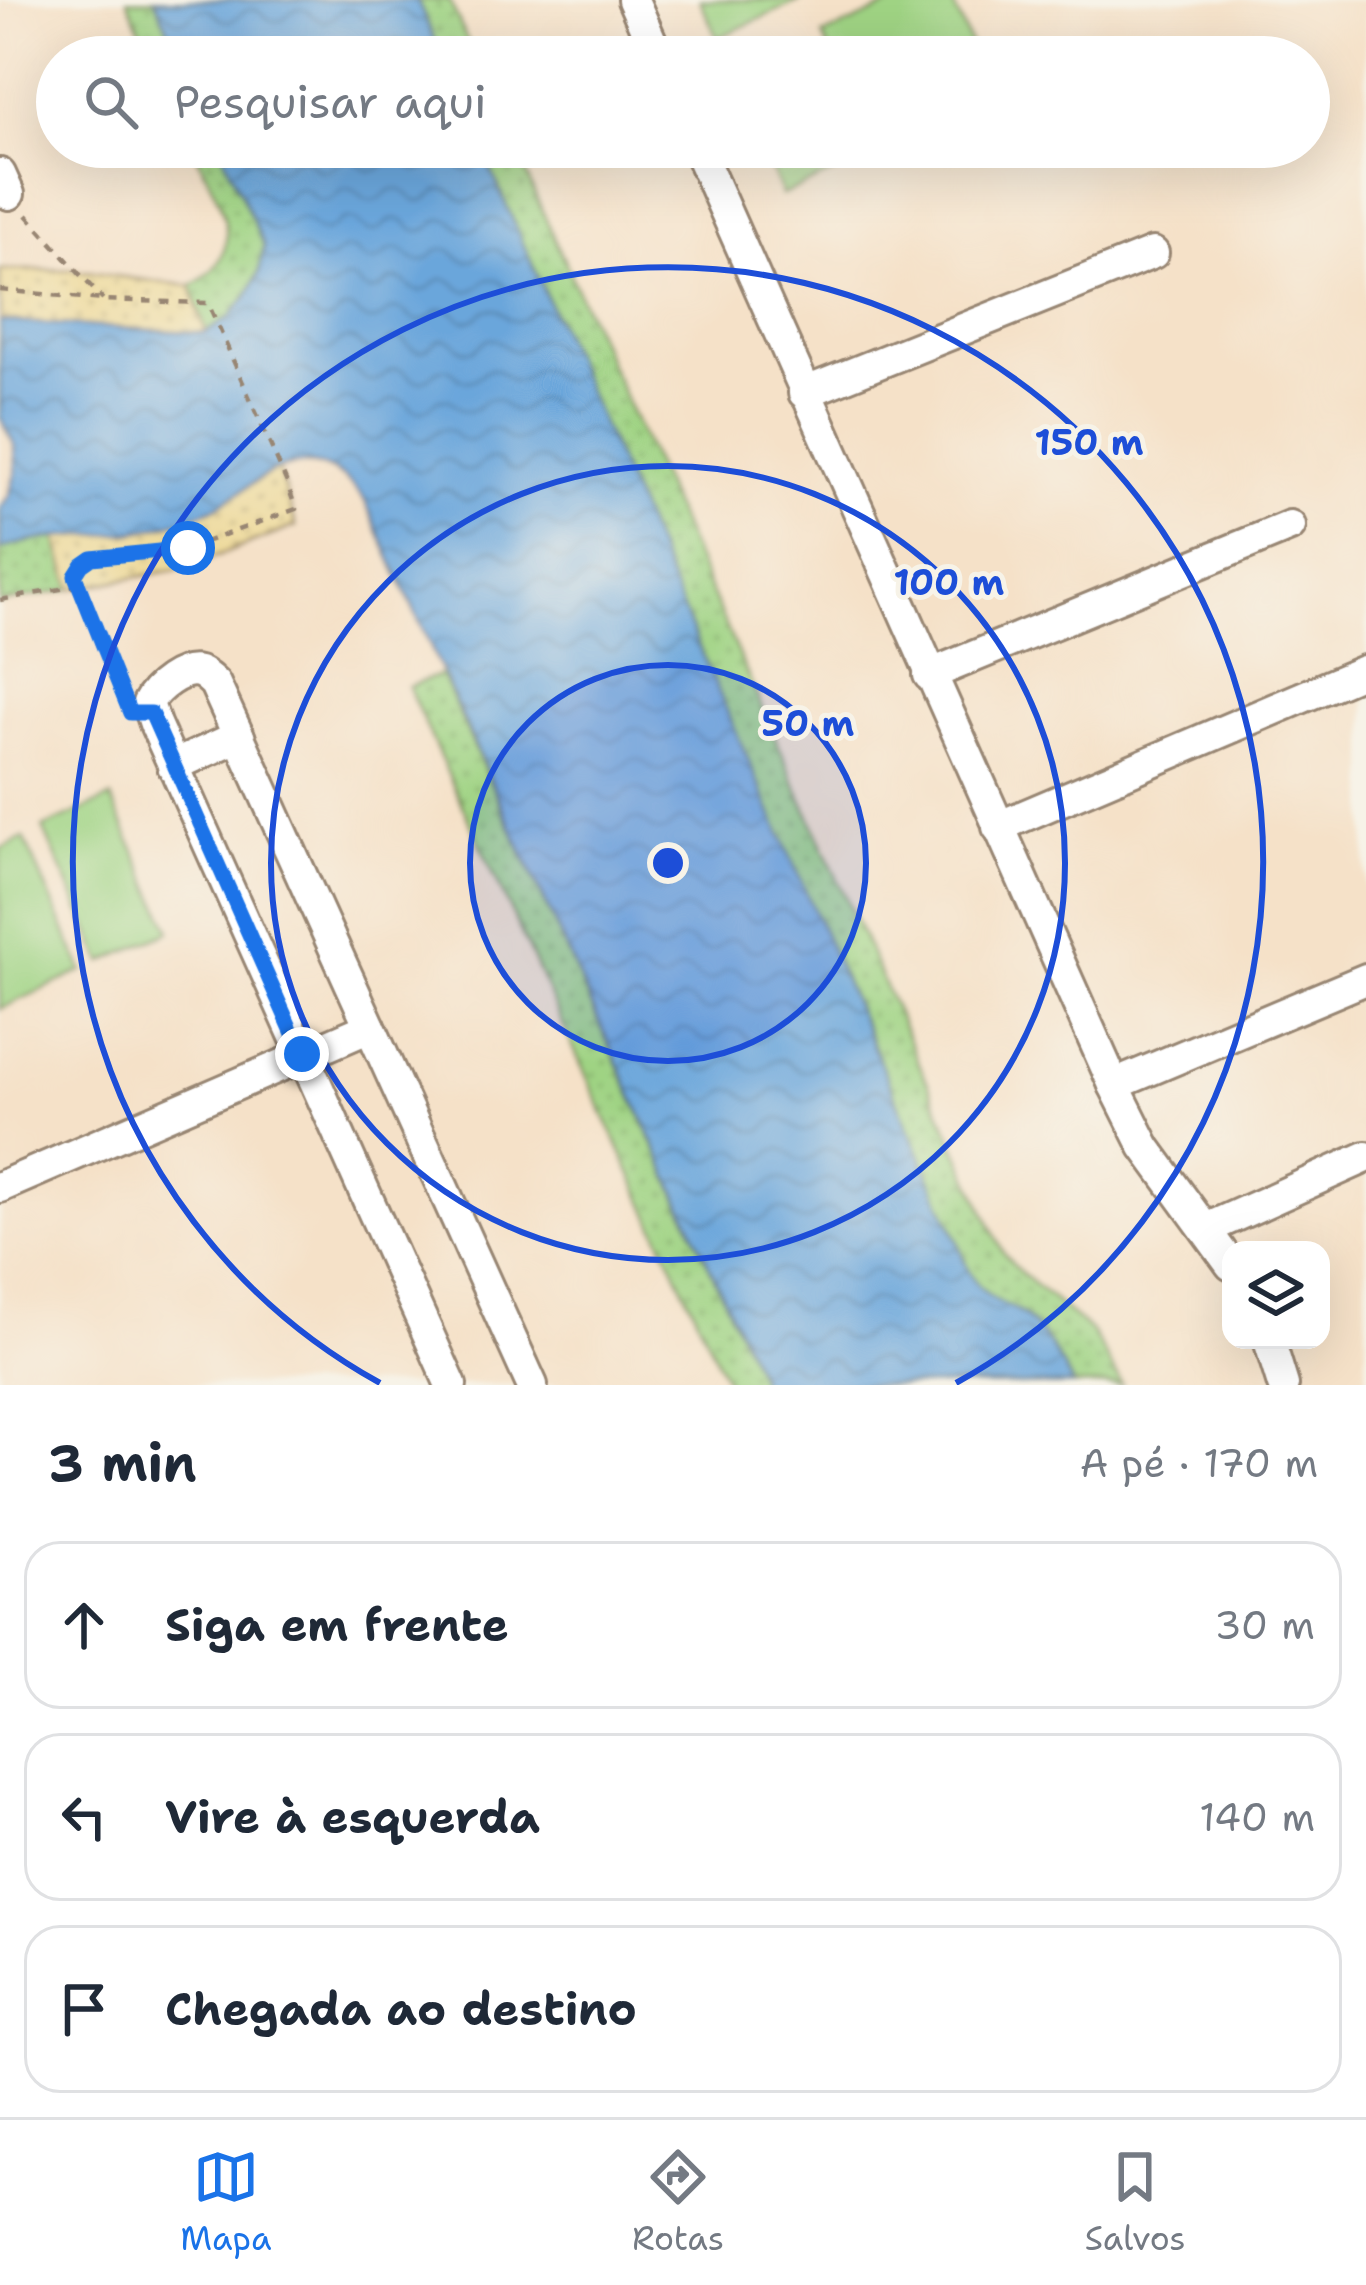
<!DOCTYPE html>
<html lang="pt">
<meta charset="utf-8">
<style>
:root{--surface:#fff;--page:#f2f2f3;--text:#1f2937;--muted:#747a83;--line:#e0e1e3;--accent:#1a73e8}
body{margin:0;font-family:"Shantell Sans",sans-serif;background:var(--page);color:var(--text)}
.controls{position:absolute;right:36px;bottom:36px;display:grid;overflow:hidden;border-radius:24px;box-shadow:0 12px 48px #0002}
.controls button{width:108px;height:108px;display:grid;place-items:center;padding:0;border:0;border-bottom:3px solid var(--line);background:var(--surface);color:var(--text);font:60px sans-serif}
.stop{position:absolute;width:36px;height:36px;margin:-27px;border:9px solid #1a73e8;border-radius:50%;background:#fff}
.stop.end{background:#1a73e8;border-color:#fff;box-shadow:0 3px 12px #0008}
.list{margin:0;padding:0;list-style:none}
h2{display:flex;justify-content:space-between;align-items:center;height:156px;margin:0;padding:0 48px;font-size:51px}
h2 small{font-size:39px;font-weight:400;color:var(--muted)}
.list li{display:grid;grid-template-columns:78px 1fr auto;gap:36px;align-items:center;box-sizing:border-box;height:168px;margin:0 24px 24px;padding:0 24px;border:3px solid var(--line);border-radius:36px}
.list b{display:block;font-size:45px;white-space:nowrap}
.list em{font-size:39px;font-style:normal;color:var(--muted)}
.icon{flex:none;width:66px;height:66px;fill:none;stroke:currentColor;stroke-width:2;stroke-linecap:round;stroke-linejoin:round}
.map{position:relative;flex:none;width:1366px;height:1385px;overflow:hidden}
.search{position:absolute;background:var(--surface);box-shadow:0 12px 48px #0002;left:36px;right:36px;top:36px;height:132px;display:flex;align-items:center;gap:30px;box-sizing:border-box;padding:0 42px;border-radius:66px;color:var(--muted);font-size:45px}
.sheet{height:732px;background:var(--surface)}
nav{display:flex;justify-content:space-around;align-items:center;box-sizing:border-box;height:168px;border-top:3px solid var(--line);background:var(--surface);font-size:33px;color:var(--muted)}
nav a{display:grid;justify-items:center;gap:6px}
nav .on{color:var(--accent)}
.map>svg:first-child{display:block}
.green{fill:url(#green-dots);stroke:#6d7e50;stroke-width:3}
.sand{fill:url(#sand-dots);stroke:#94825e;stroke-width:3}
.pitch{fill:#9fd383;stroke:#6d7e50;stroke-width:3}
.water{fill:url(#water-waves);stroke:#53687c;stroke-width:3}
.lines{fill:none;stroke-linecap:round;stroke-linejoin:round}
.street-casing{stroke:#988673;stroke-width:36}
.path{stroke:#988673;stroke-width:4.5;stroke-dasharray:9 9;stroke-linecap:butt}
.street{stroke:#fff;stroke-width:30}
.route{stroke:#1a73e8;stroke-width:15}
.ring{fill:none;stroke:#1d4ed8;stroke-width:6}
.centre{fill:#1d4ed8;stroke:#f7f3e8;stroke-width:6}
.ring-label{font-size:36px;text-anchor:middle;font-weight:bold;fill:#1d4ed8;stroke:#f7f3e8;stroke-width:10;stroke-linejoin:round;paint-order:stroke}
</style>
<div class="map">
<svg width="1366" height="1385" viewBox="0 0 1366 1385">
<defs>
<pattern id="green-dots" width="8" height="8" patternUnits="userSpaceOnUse" patternTransform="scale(3)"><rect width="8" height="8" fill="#9fd383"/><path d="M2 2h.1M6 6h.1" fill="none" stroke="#8ab571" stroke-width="1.8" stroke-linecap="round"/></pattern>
<pattern id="sand-dots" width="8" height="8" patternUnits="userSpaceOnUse" patternTransform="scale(3)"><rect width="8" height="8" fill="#eeda9e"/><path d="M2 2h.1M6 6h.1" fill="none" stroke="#cdbb88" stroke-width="1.8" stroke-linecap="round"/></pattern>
<pattern id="water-waves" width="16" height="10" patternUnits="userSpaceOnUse" patternTransform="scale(3)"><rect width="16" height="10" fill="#6ba6db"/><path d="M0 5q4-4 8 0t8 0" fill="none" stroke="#5987b1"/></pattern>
</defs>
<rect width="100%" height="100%" fill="#f7f3e8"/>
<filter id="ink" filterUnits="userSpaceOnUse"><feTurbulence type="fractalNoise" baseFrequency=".00833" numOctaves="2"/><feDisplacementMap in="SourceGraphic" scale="24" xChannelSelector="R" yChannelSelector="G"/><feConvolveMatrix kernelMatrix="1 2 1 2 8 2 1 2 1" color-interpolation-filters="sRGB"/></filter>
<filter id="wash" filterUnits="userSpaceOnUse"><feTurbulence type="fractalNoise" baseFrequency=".004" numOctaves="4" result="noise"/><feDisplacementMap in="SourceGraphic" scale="48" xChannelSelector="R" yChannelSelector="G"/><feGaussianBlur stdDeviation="2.7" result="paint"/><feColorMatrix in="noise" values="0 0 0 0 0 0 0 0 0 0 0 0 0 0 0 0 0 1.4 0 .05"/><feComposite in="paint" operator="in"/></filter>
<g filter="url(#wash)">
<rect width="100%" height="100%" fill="#f5e1c8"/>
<g class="green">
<polygon points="127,0 155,0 180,57 153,57"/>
<polygon points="417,0 449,0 475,57 442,57"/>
<path d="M193,147h27l44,99 -5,27 -12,24 -18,21 -23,15 -15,-47c65,-35 25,-90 2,-139z"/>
<path d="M481,147h33l488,1104 20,23 70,58 30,53h-49c-15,-28 -30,-56 -57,-75 -2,-1 -16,-7 -17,-8 -25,-13 -34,-36 -41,-61z"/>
<polygon points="56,536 72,589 0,603 0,550 19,543"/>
<polygon points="441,674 758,1374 761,1385 728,1385 408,687"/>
</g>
<g class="sand">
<polygon points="0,270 70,270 191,286 206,333 0,321"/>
<polygon points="278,468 296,526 186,568 72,589 56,536 135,532 211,509"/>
</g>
<g class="pitch">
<polygon points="700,0 802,0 717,38"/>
<polygon points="903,0 951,0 976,57 832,57 823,36"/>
<polygon points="761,147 837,147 846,168 782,195"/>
<polygon points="111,798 171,931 103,962 43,828"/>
<polygon points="24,838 83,971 0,1009 0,849"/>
</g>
<g class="water">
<polygon points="155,0 417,0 442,57 180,57"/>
<path d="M220,147h261l477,1094c7,25 16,48 41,61 2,1 15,7 17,8 27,19 42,47 57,75h-312l-3,-11 -394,-875c-16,-21 -35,-36 -62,-35 -35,1 -61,32 -91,45 -21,10 -59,21 -82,24 -44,4 -86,1 -129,17v-42l9,-12 7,-25 -1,-25 -15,-29v-96l205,12 24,-15 18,-21 12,-24 5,-27z"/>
</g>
</g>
<g filter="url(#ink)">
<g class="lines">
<defs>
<g id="street">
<polyline points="633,0 658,57"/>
<polyline points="697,147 1114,1085 1145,1147 1231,1265"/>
<polyline points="0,174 9,194"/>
<polyline points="804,393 1153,253"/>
<polyline points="929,675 1290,526"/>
<polyline points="173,766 239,736"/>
<polyline points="998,827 1364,671"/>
<polyline points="1114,1085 1366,979"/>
<polyline points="0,1187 370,1027"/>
<polyline points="1206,1229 1366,1157"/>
<polyline points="1269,1340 1283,1385"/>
<path d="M451,1385l-296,-661 -7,-21c7,-14 33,-36 51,-31 6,2 11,7 16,12l317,701"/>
</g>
</defs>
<use href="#street" class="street-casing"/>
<g class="path">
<polyline points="27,215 103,300"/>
<polyline points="0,290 103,300 208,303 287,483 296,509 188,548 92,558 82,565 75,576 123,694"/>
<polyline points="0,600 77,586"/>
</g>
<use href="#street" class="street"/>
</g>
</g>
<g class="lines" filter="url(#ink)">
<polyline class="route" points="188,548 92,558 82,565 75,576 130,713 151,713 302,1054"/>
</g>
<circle cx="668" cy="863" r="198" fill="#1d4ed8" fill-opacity=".12"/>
<g class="ring">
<circle cx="668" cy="863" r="198"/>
<circle cx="668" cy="863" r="397"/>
<path d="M380 1383A595 595 0 1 1 956 1383"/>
</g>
<circle cx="668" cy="863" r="18" class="centre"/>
<g class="ring-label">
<text x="1089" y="455">150 m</text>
<text x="949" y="595">100 m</text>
<text x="808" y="736">50 m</text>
</g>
</svg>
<div class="controls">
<button><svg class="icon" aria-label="layers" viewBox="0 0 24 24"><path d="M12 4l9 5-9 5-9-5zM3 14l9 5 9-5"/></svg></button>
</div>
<div class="stop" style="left:188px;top:548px"></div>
<div class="stop end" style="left:302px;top:1054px"></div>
<div class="search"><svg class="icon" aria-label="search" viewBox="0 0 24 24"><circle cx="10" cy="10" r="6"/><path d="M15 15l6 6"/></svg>Pesquisar aqui</div>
</div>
<section class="sheet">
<h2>3 min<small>A pé · 170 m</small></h2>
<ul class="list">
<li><svg class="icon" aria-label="ahead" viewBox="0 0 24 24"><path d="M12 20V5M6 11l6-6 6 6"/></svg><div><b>Siga em frente</b></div><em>30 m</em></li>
<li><svg class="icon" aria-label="left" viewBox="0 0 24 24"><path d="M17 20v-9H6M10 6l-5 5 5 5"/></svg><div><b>Vire à esquerda</b></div><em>140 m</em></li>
<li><svg class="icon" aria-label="arrive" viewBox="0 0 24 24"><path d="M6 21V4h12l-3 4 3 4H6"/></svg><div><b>Chegada ao destino</b></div></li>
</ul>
</section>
<nav>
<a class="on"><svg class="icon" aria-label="map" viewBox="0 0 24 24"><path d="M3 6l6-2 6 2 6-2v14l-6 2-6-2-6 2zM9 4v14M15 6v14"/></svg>Mapa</a>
<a><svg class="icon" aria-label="directions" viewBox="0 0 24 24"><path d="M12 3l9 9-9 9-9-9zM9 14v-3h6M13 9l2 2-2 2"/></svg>Rotas</a>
<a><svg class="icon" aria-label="saved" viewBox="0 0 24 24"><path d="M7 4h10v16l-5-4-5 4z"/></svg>Salvos</a>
</nav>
